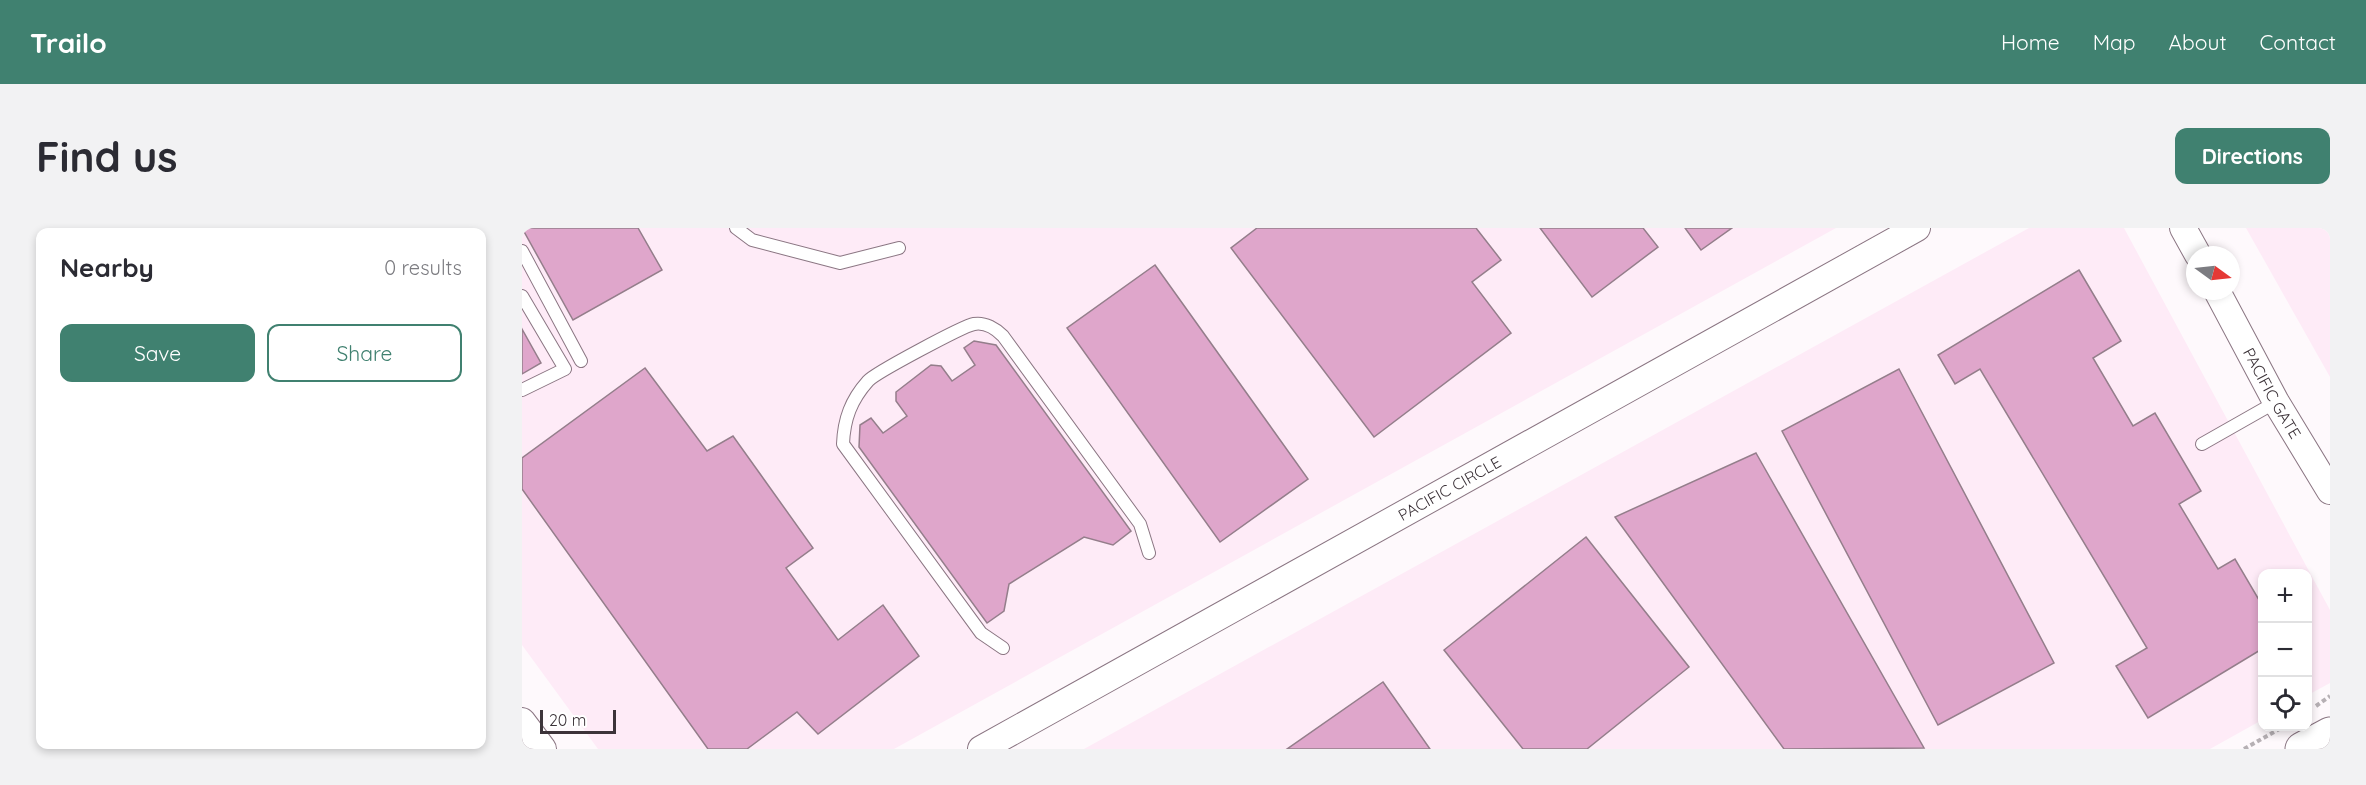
<!DOCTYPE html>
<meta charset="utf-8">
<style>
:root{--surface:#fff;--page:#f2f2f3;--text:#2b2b33;--muted:#7c7c81;--line:#e1e1e2;--accent:#408170}
body{margin:0;font-family:Quicksand,sans-serif;background:var(--page);color:var(--text)}
.controls{position:absolute;right:18px;bottom:18px;display:grid;overflow:hidden;border-radius:12px;box-shadow:0 3px 9px #0003}
.controls button{width:54px;height:54px;display:grid;place-items:center;padding:0;border:0;border-bottom:2px solid var(--line);background:var(--surface);color:var(--text);font:30px sans-serif}
.compass{position:absolute;left:1664px;top:18px;width:54px;height:54px;border-radius:50%;background:var(--surface);box-shadow:0 3px 9px #0003;rotate:105deg}
.scale{position:absolute;left:18px;bottom:15px;width:76px;box-sizing:border-box;padding-left:6px;border:3px solid #3c3339;border-top:0;font-size:16px;line-height:21px;white-space:nowrap;color:#3c3339;-webkit-text-stroke:4px #fff;paint-order:stroke}
.list{margin:0;padding:0;list-style:none}
h2{display:flex;justify-content:space-between;align-items:center;height:78px;margin:0;padding:0 24px;font-size:26px}
h2 small{font-size:20px;font-weight:400;color:var(--muted)}
.actions{display:flex;gap:12px;padding:18px 24px}
.actions a{flex:1;padding:14px 0;border:2px solid var(--accent);border-radius:12px;text-align:center;font-size:21px;color:var(--accent)}
.actions .main{background:var(--accent);color:#fff}
.icon{flex:none;width:33px;height:33px;fill:none;stroke:currentColor;stroke-width:2;stroke-linecap:round;stroke-linejoin:round}
.map{position:relative;flex:none;width:1808px;height:521px;overflow:hidden;border-radius:12px}
header{display:flex;align-items:center;gap:36px;box-sizing:border-box;height:84px;padding:0 30px;background:var(--accent);color:#fff}
header strong{font-size:28px}
nav{display:flex;gap:33px;margin-inline-start:auto;font-size:21px}
.intro{display:flex;align-items:center;justify-content:space-between;box-sizing:border-box;height:144px;padding:0 36px}
h1{margin:0;font-size:42px}
.button{padding:15px 27px;border-radius:12px;background:var(--accent);color:#fff;font-size:21px;font-weight:700}
main{display:flex;gap:36px;padding:0 36px}
aside{flex:1;background:var(--surface);border-radius:12px;box-shadow:0 3px 9px #0003}
.map>svg:first-child{display:block}
.built{fill:#feebf7}
.building{fill:#dfa6cb;stroke:#947e8b;stroke-width:1.5}
.lines{fill:none;stroke-linecap:round;stroke-linejoin:round}
.lane-casing{stroke:#8b7683;stroke-width:14}
.street-casing{stroke:#8b7683;stroke-width:28}
.secondary-casing{stroke:#8b7683;stroke-width:35}
.path{stroke:#b6b0b4;stroke-width:4;stroke-dasharray:4.5 3;stroke-linecap:butt}
.lane{stroke:#fff;stroke-width:12}
.street{stroke:#fff;stroke-width:26}
.secondary{stroke:#fff;stroke-width:33}
.labels{text-anchor:middle;stroke-width:5;stroke-linejoin:round;paint-order:stroke}
.street-label{font-size:16px;fill:#3c3339;stroke:#fff}
</style>
<header>
<strong>Trailo</strong>
<nav><a>Home</a><a>Map</a><a>About</a><a>Contact</a></nav>
</header>
<div class="intro"><h1>Find us</h1><a class="button">Directions</a></div>
<main>
<aside>
<h2>Nearby<small>0 results</small></h2>
<ul class="list">
</ul>
<div class="actions"><a class="main">Save</a><a>Share</a></div>
</aside>
<div class="map">
<svg width="1808" height="521" viewBox="0 0 1808 521">
<rect width="100%" height="100%" fill="#fef9fc"/>
<g class="built">
<polygon points="0,0 1314,0 372,521 76,521 0,417"/>
<polygon points="1507,0 1602,0 1808,382 1808,455 1786,467 1786,346 1740,346 1740,492 1688,521 562,521"/>
<polygon points="1724,0 1808,0 1808,149"/>
</g>
<g class="building">
<polygon points="0,0 116,0 140,42 51,92"/>
<polygon points="735,0 954,0 979,32 950,54 989,105 852,209 709,20"/>
<polygon points="1018,0 1121,0 1136,19 1070,69"/>
<polygon points="1163,0 1210,0 1179,22"/>
<polygon points="633,37 786,251 698,314 545,100"/>
<polygon points="1557,42 1599,113 1571,130 1611,198 1633,185 1679,263 1657,276 1696,341 1713,331 1740,377 1740,421 1626,490 1594,438 1625,420 1458,141 1433,156 1416,127"/>
<polygon points="0,101 19,135 0,146"/>
<polygon points="452,113 474,117 609,303 591,317 562,309 487,356 482,383 465,395 337,219 338,197 349,190 361,205 385,188 374,173 374,164 409,137 419,138 430,153 453,137 442,120"/>
<polygon points="123,140 185,223 211,208 291,320 264,340 316,412 361,377 397,428 296,506 275,484 225,521 186,521 0,261 0,230"/>
<polygon points="1377,141 1532,435 1416,497 1260,203"/>
<polygon points="1234,225 1402,520 1262,521 1093,289"/>
<polygon points="1064,309 1167,439 1065,521 1001,521 922,422"/>
<polygon points="861,454 908,521 765,521"/>
</g>
<g class="lines">
<defs>
<g id="lane">
<polyline points="214,0 230,12 318,35 377,20"/>
<polyline points="0,23 59,133"/>
<polyline points="0,68 43,141 0,162"/>
<polyline points="1680,216 1754,174"/>
<path d="M481,420l-22,-15 -138,-189c1,-25 8,-44 25,-63 7,-8 95,-55 106,-57 11,-2 22,5 29,12l137,188 9,29"/>
</g>
<g id="street">
<polyline points="1661,0 1676,27"/>
<path id="s1" d="M1695,63l59,111 54,89"/>
<polyline points="0,493 21,521"/>
<path id="s2" d="M459,521l936,-521"/>
</g>
<polyline id="secondary" points="1780,521 1808,506"/>
</defs>
<use href="#lane" class="lane-casing"/>
<use href="#street" class="street-casing"/>
<use href="#secondary" class="secondary-casing"/>
<g class="path">
<polyline points="1794,478 1808,468"/>
<polyline points="1722,521 1759,500"/>
</g>
<use href="#lane" class="lane"/>
<use href="#street" class="street"/>
<use href="#secondary" class="secondary"/>
</g>
<g class="labels">
<g class="street-label">
<text dy="6" stroke="none"><textPath href="#s1" startOffset="116">PACIFIC GATE</textPath></text>
<text dy="6" stroke="none"><textPath href="#s2" startOffset="536">PACIFIC CIRCLE</textPath></text>
</g>
</g>
</svg>
<div class="controls">
<button>+</button>
<button>−</button>
<button><svg class="icon" aria-label="locate" viewBox="0 0 24 24"><circle cx="12" cy="12" r="6"/><path d="M12 2v4M12 18v4M2 12h4M18 12h4"/></svg></button>
</div>
<svg class="compass" viewBox="-18 -18 36 36"><path d="M0-13l5 13h-10z" fill="#e53935"/><path d="M0 13l5-13h-10z" fill="#7c7c81"/></svg>
<div class="scale">20 m</div>
</div>
</main>
